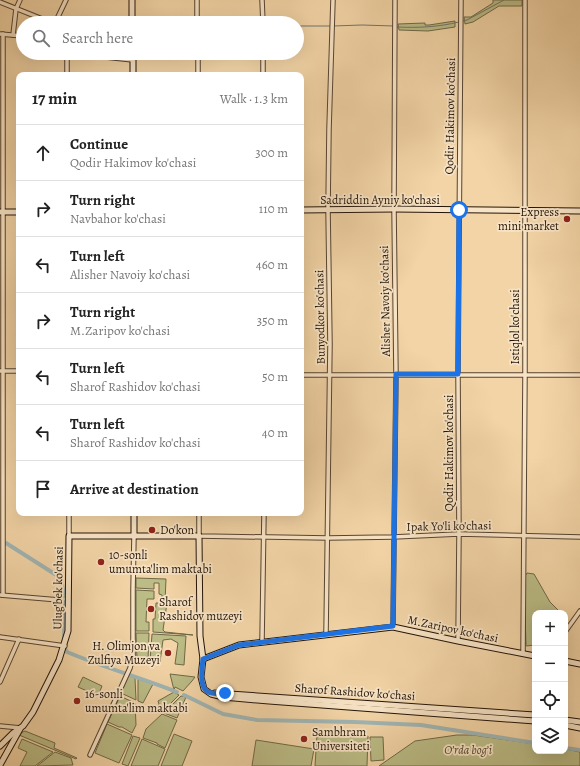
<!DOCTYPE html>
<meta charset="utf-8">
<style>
:root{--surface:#fff;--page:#f2f2f2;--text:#222;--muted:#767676;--line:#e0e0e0}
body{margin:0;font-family:Alegreya,serif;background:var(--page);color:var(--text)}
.controls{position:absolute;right:12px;bottom:12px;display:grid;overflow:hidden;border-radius:8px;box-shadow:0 4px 16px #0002}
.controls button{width:36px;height:36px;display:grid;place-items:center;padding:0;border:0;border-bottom:1px solid var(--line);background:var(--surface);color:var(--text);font:20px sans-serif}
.stop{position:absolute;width:12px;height:12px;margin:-9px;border:3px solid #1a73e8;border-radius:50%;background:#fff}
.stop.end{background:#1a73e8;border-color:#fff;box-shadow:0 1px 4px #0008}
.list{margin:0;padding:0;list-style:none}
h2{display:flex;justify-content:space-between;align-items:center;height:52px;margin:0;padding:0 16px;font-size:17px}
h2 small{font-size:13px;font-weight:400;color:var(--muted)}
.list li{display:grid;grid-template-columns:26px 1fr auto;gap:12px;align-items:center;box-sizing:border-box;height:56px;padding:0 16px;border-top:1px solid var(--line)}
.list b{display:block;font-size:15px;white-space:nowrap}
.list p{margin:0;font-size:13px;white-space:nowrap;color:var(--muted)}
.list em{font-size:13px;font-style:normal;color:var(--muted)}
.icon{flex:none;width:22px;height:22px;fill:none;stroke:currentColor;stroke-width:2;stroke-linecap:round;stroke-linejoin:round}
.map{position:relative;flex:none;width:580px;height:766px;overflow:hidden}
.search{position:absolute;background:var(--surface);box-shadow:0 4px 16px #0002;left:16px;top:16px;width:288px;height:44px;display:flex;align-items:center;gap:10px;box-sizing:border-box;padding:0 14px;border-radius:22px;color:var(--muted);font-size:15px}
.panel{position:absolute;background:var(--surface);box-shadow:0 4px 16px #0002;left:16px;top:72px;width:288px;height:444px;border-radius:8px}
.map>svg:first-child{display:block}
.green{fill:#bbbc86;stroke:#6f6847}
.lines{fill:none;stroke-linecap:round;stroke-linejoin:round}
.stream{stroke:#6e756f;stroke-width:1}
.canal{stroke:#a0b5b3;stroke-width:4}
.street-casing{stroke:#574430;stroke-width:5.5}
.secondary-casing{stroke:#231408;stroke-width:7}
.street{stroke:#f7e3c5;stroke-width:3.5}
.secondary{stroke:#f7e3c5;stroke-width:5}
.route{stroke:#1a73e8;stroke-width:5}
.poi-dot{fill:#8f2418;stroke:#f7e3c5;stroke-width:1.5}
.labels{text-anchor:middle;stroke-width:3.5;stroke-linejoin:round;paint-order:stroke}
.street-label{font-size:12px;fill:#231408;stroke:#f7e3c5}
.poi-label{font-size:12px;fill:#231408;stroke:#f7e3c5;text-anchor:start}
.park-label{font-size:12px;font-style:italic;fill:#51462e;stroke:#f7e3c5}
</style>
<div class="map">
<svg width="580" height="766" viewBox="0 0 580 766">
<rect width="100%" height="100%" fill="#f2d4a6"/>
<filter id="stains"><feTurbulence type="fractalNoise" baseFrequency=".005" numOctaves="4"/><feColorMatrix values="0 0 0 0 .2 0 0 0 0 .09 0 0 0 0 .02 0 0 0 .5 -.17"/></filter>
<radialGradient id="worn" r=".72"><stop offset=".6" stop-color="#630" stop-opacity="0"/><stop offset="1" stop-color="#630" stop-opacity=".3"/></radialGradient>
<g class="green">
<polygon points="493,0 522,0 522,6 499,6 473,22 465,24 464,17 471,17 493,3"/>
<polygon points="455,21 455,27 428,31 399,30 398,24 425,23 425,25 429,25"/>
<polygon points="527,573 534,574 550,602 561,613 535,613 535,645 526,646 524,578"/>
<polygon points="136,578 166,579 165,602 167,603 163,630 165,632 193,635 153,632 153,619 155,619 156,603 162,603 162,595 159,594 159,583 154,583 154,589 136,588"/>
<polygon points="136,590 154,591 154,599 147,599 146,622 149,622 149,631 136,631"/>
<polygon points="136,633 149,633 148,661 137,660"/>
<polygon points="152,634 186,636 184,665 175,664 178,643 171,639 163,640 160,662 150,661"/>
<polygon points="170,674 195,677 192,681 183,691 175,687 174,690"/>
<polygon points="128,675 135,678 136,700 121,693"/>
<polygon points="83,677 102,686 98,696 78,687"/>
<polygon points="138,679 153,684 143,703 138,701"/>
<polygon points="174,692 179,695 162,712 156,709 159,704 158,701"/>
<polygon points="120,696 135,703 136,725 132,733 122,727 119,727 108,722"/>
<polygon points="181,696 186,697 177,718 164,713"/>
<polygon points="162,714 177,720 165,748 157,744 157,743 143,738 146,729"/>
<polygon points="107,724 132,735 119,763 95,753"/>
<polygon points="25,731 55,743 54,748 77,758 76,759 19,735 21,733"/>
<polygon points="174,734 192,741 182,766 161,766"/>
<polygon points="317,734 368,736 367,766 315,766"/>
<polygon points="457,735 473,735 535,744 535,751 565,751 565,749 580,752 580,766 379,766 415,741"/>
<polygon points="133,736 140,738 128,766 122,764"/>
<polygon points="370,737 383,737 384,760 371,761"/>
<polygon points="22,739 53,752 35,766 20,766 27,752 18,748"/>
<polygon points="142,739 165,749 158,766 131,766"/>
<polygon points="256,740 314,749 311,766 252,766"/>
<polygon points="55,752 71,758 73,765 37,766"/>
</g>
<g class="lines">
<g class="stream">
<polyline points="463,21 467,20 504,0"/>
<polyline points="297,26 330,26"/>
<polyline points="333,26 362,25 394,26"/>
<path d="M397,27c22,1 41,0 62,-5"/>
<polyline points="105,53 130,57"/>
<polyline points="136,57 162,53"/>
</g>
<g class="canal">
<polyline points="6,543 61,578 64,596"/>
<polyline points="64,639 65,602"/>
<path d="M66,650l1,2c36,15 74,26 110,40"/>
<polyline points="184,695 223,714 257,720 355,722 421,725 535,743"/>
<polyline points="565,748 580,750"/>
</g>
<defs>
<g id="street">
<polyline points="197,0 197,23"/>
<polyline points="262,0 263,23"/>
<polyline points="0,2 50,22 56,21 66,0"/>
<polyline points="0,34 23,36"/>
<polyline points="3,34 3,595"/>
<polyline points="13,35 16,9 20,0"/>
<polyline points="88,53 105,57 133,60"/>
<polyline points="198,53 198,75"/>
<polyline points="263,53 263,75"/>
<polyline points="67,75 67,53"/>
<polyline points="0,371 19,371"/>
<polyline points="301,375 580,375"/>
<polyline points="69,513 69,536"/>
<polyline points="199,513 199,536 328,538 393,537 459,534 580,537"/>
<polyline points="0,595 59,600"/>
<polyline points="393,627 396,374 394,209 395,0"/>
<polyline points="565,632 580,611"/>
<polyline points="326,634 330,344 328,209 329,129 333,0"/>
<polyline points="0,637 65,646"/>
<polyline points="262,641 264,513"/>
<polyline points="458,641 459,534 458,374 461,0"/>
<polyline points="523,654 525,375 525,0"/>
<polyline points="0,682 19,639"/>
<polyline points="0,726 21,728"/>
<polyline points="90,755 130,668 133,656 133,590 134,536"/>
</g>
<g id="secondary">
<polyline points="132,0 132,23"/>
<polyline points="133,53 133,75"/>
<polyline points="301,210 394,209 580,211"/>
<polyline points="0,212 19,212"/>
<polyline points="134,513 134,536"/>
<polyline points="203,659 239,645 393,627 458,641 535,656"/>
<polyline points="565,661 580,664"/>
<polyline points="215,693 535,715"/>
<polyline points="565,720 580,722"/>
<polyline points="565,725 580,728"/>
<polyline points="0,746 13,733 23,726 33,712 59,660 68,631 69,536 199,536 200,636 203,659 201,677 204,689 211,694 223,697 269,701 535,721"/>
<polyline points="0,765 20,729"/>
</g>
</defs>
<use href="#street" class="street-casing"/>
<use href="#secondary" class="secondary-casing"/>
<use href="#street" class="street"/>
<use href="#secondary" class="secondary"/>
</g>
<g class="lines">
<path class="route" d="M225,693c-4,0 -9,1 -13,0 -14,-1 -10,-24 -9,-34l36,-14 154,-19 3,-252h62l1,-164"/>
</g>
<g class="poi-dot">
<circle cx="567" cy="219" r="4"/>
<circle cx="152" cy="530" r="4"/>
<circle cx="101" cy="562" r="4"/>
<circle cx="151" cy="609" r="4"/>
<circle cx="168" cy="653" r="4"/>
<circle cx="77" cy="701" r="4"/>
<circle cx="304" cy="739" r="4"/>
</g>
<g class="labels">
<g class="street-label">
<text transform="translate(450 116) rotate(-89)" y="4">Qodir Hakimov ko'chasi</text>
<text x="380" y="204">Sadriddin Ayniy ko'chasi</text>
<text transform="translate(385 301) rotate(-91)" y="4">Alisher Navoiy ko'chasi</text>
<text transform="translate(320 317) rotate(-91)" y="4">Bunyodkor ko'chasi</text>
<text transform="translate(515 327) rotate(-90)" y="4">Istiqlol ko'chasi</text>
<text transform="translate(449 453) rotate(-90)" y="4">Qodir Hakimov ko'chasi</text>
<text transform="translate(449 526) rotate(-1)" y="4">Ipak Yo'li ko'chasi</text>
<text transform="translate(58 588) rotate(-89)" y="4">Ulug'bek ko'chasi</text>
<text transform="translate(453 629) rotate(12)" y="4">M.Zaripov ko'chasi</text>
<text transform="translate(355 692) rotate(4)" y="4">Sharof Rashidov ko'chasi</text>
</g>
<g class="poi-label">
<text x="559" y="216" text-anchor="end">Express<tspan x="559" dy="14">mini market</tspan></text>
<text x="160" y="534">Do'kon</text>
<text x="109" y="559">10-sonli<tspan x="109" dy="14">umumta'lim maktabi</tspan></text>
<text x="159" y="606">Sharof<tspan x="159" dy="14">Rashidov muzeyi</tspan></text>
<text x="160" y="650" text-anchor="end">H. Olimjon va<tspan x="160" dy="14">Zulfiya Muzeyi</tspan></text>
<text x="85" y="698">16-sonli<tspan x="85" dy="14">umumta'lim maktabi</tspan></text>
<text x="312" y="736">Sambhram<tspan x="312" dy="14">Universiteti</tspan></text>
</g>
<g class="park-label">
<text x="468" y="754">O’rda bog’i</text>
</g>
</g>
<rect width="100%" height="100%" filter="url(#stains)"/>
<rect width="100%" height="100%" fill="url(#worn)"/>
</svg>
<div class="controls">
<button>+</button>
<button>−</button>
<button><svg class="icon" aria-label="locate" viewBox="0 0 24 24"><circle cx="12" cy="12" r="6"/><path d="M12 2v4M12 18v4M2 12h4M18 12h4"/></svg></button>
<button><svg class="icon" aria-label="layers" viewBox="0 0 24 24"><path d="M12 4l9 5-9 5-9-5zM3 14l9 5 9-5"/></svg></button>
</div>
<div class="stop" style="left:459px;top:210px"></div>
<div class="stop end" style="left:225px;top:693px"></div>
<div class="search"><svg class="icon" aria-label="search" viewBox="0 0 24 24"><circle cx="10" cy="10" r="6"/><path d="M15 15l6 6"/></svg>Search here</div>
<section class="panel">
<h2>17 min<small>Walk · 1.3 km</small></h2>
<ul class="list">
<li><svg class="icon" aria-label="ahead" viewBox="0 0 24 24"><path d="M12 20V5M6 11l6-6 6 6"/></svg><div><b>Continue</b><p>Qodir Hakimov ko'chasi</p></div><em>300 m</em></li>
<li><svg class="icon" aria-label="right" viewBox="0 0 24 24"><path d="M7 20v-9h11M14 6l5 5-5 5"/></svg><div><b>Turn right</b><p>Navbahor ko'chasi</p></div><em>110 m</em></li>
<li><svg class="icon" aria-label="left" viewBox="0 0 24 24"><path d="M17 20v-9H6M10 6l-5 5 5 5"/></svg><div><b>Turn left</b><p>Alisher Navoiy ko'chasi</p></div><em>460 m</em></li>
<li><svg class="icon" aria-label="right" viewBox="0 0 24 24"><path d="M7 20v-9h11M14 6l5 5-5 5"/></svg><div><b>Turn right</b><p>M.Zaripov ko'chasi</p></div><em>350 m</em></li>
<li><svg class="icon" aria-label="left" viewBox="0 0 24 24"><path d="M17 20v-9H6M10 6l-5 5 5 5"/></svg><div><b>Turn left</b><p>Sharof Rashidov ko'chasi</p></div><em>50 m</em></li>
<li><svg class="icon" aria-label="left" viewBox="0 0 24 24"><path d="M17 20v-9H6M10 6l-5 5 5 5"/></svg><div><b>Turn left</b><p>Sharof Rashidov ko'chasi</p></div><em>40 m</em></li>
<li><svg class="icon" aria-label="arrive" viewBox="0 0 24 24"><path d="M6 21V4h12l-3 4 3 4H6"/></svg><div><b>Arrive at destination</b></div></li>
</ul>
</section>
</div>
